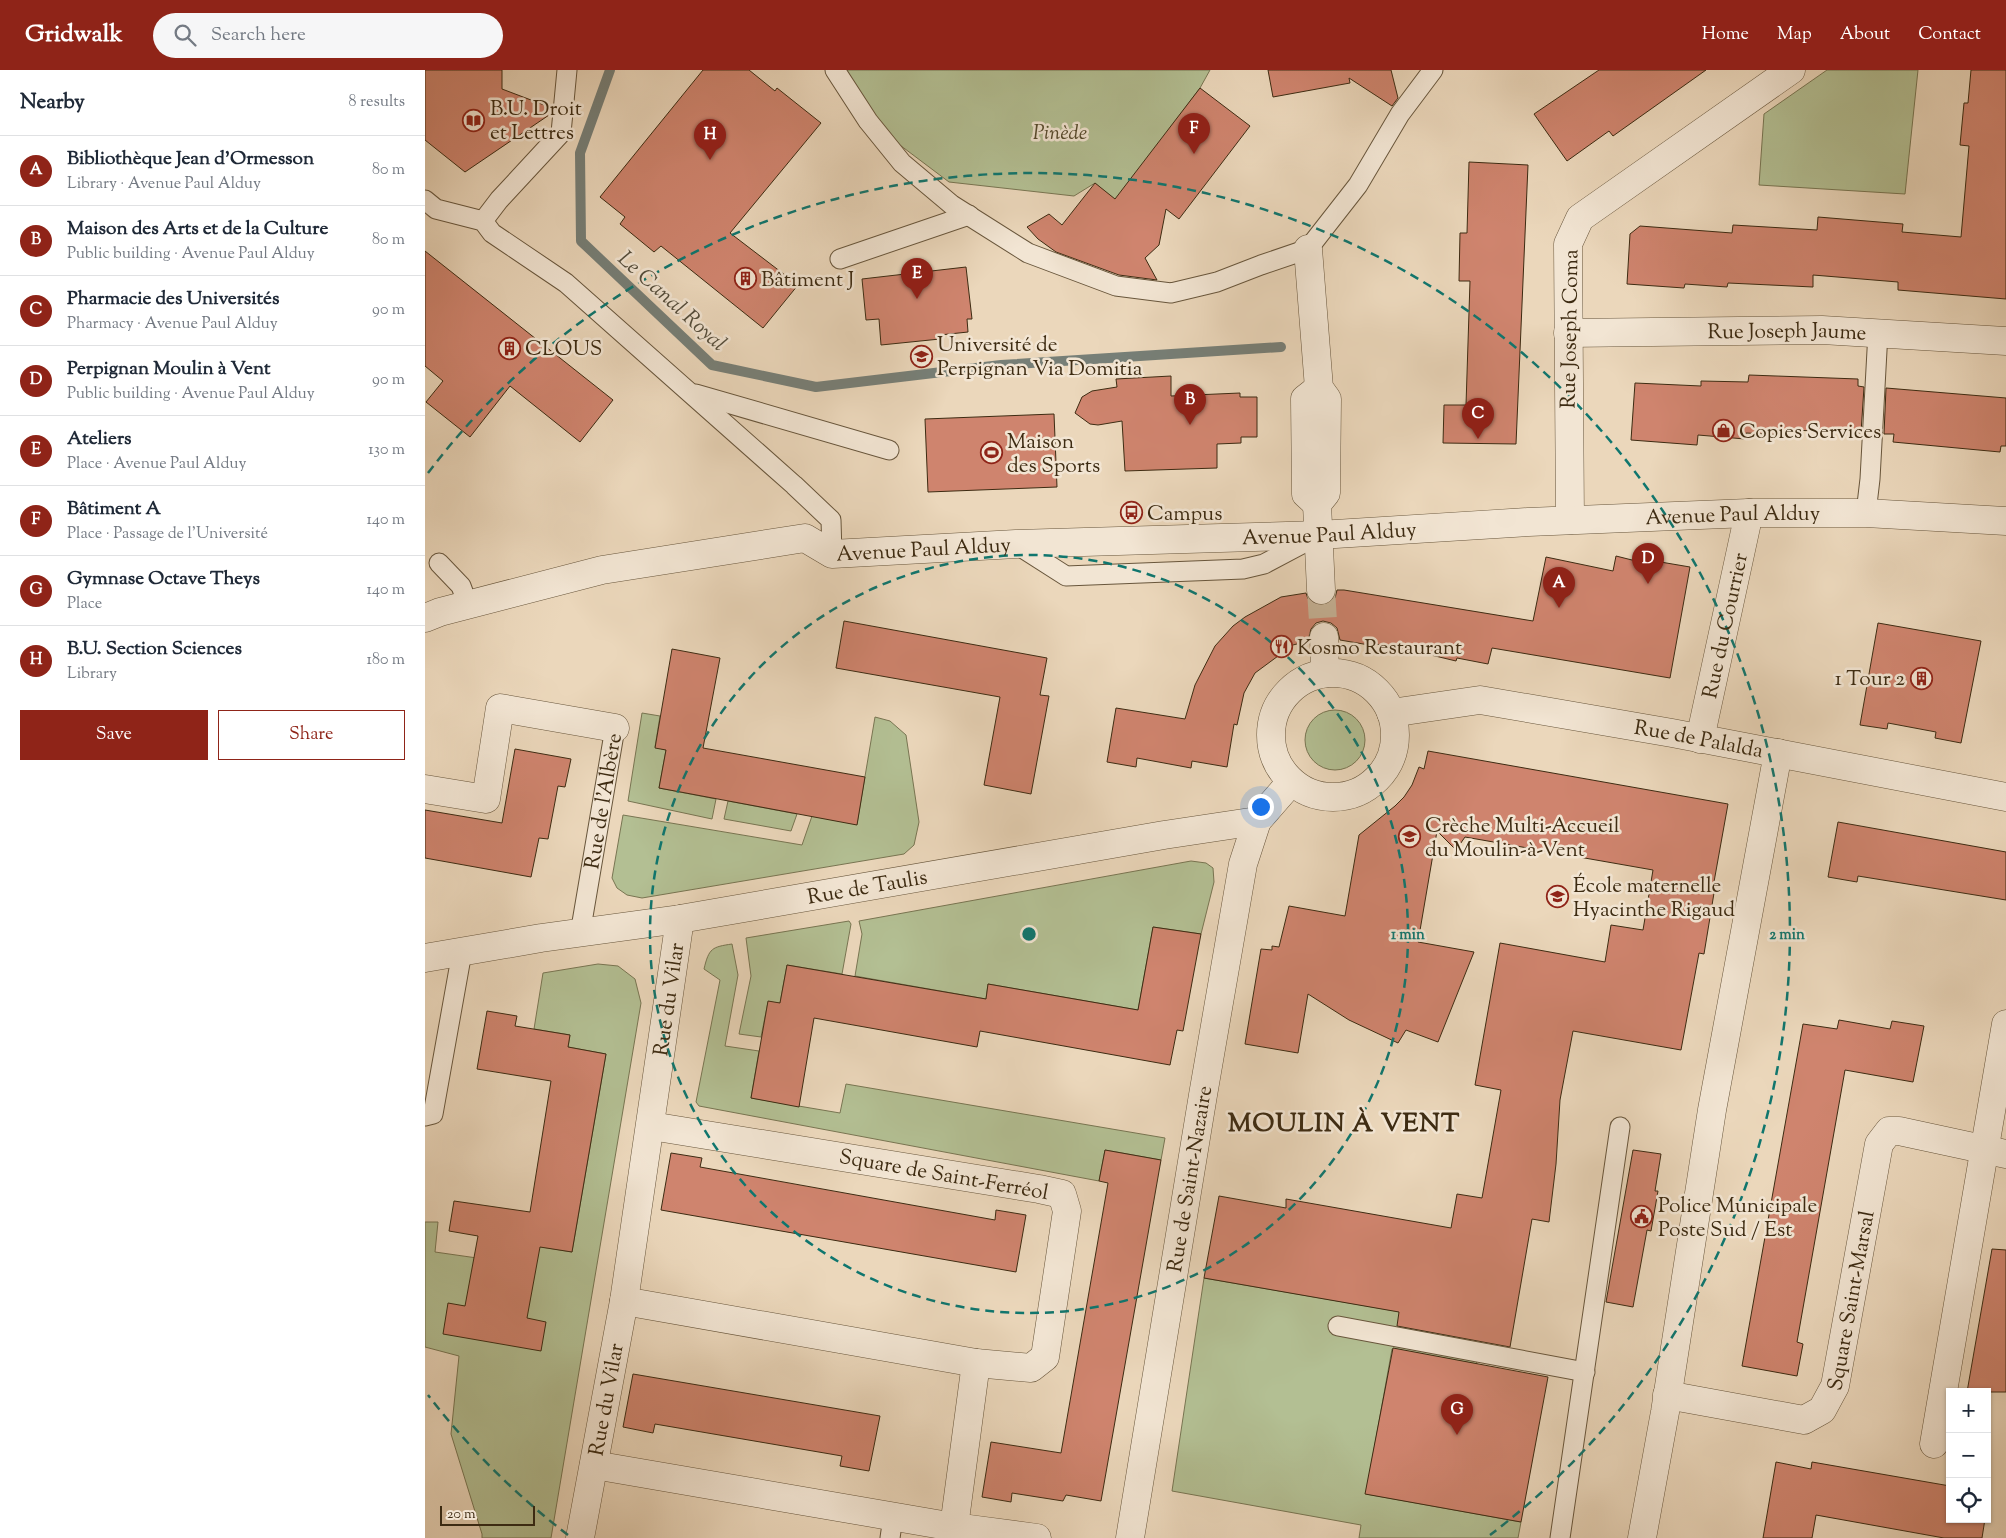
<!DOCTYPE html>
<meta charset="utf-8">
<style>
:root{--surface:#fff;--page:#f6f6f7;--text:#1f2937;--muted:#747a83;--line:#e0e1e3;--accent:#8f2418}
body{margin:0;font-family:"Sorts Mill Goudy",serif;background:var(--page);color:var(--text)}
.controls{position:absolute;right:15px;bottom:15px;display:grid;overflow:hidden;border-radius:0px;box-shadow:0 1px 4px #0004}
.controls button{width:45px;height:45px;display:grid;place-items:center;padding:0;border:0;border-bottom:1px solid var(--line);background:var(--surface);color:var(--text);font:25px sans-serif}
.scale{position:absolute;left:15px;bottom:12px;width:95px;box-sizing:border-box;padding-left:5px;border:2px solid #3d2b12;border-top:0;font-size:14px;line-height:18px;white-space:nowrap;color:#3d2b12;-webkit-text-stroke:4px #f2e5d3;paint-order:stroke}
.you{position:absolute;left:835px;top:736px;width:18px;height:18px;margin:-12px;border:4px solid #fff;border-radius:50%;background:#1a73e8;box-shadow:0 0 0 8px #1a73e833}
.badge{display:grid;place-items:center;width:32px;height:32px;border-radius:50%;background:var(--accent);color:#fff;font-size:16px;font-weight:700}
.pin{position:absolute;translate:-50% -41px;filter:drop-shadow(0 1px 2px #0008)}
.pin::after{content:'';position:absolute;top:26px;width:18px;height:15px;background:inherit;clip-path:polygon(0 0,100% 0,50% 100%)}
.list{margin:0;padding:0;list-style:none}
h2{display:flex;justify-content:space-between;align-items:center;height:65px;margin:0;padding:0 20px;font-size:21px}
h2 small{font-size:16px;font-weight:400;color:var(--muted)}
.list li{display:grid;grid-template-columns:32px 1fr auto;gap:15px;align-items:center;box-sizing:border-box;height:70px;padding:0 20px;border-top:1px solid var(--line)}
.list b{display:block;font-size:19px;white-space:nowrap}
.list p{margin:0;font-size:16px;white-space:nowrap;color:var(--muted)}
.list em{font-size:16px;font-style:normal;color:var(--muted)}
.actions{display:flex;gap:10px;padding:15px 20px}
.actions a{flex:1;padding:11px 0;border:1px solid var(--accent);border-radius:0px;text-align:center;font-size:18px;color:var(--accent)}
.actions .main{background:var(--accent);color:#fff}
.icon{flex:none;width:28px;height:28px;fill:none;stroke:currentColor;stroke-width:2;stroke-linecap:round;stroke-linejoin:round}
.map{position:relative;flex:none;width:1581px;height:1468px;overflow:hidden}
header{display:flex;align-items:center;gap:30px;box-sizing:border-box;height:70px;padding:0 25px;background:var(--accent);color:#fff}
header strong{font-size:24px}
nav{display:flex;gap:28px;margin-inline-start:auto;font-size:18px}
.search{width:350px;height:45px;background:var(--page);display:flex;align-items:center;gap:12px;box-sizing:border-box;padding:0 18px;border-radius:28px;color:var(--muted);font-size:19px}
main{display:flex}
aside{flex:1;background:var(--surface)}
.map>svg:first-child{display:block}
.green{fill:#b3bf93;stroke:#787552}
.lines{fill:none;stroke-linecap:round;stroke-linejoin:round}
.stream{stroke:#777f77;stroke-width:10}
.building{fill:#cf846e;stroke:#3d2b12}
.street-tunnel{stroke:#c8b599;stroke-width:28;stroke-dasharray:28 14;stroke-linecap:butt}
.lane-casing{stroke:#68563c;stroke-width:21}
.street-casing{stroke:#68563c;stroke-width:29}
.lane{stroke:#f2e5d3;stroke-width:19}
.street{stroke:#f2e5d3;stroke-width:28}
.ring{fill:none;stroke:#0f766e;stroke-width:2.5;stroke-dasharray:9 6}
.labels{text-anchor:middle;stroke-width:5;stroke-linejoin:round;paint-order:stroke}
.poi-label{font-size:21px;fill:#3d2b12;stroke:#f2e5d3;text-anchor:start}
.park-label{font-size:21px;font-style:italic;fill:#55492c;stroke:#f2e5d3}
.street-label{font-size:21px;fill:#3d2b12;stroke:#f2e5d3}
.water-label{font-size:22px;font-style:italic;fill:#554e3c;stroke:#f2e5d3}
.district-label{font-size:26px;font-weight:bold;letter-spacing:1px;fill:#3d2b12;stroke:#f2e5d3}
.centre{fill:#0f766e;stroke:#f2e5d3;stroke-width:2.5}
.ring-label{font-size:15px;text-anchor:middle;font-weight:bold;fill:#0f766e;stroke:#f2e5d3;stroke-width:5;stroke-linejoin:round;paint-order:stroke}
</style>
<header>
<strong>Gridwalk</strong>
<div class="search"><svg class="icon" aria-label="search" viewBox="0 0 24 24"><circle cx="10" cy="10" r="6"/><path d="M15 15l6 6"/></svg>Search here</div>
<nav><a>Home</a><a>Map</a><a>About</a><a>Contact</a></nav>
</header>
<main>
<aside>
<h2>Nearby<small>8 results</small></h2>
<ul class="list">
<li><span class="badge">A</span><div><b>Bibliothèque Jean d'Ormesson</b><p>Library · Avenue Paul Alduy</p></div><em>80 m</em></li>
<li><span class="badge">B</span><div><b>Maison des Arts et de la Culture</b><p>Public building · Avenue Paul Alduy</p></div><em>80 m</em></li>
<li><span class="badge">C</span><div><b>Pharmacie des Universités</b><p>Pharmacy · Avenue Paul Alduy</p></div><em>90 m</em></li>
<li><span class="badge">D</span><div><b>Perpignan Moulin à Vent</b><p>Public building · Avenue Paul Alduy</p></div><em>90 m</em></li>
<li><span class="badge">E</span><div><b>Ateliers</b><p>Place · Avenue Paul Alduy</p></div><em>130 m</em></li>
<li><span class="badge">F</span><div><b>Bâtiment A</b><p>Place · Passage de l'Université</p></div><em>140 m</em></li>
<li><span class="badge">G</span><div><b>Gymnase Octave Theys</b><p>Place</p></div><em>140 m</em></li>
<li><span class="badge">H</span><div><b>B.U. Section Sciences</b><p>Library</p></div><em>180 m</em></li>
</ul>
<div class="actions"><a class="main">Save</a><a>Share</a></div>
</aside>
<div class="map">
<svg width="1581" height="1468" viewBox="0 0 1581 1468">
<rect width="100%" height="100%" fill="#ebd7bb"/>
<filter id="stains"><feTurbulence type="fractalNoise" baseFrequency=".004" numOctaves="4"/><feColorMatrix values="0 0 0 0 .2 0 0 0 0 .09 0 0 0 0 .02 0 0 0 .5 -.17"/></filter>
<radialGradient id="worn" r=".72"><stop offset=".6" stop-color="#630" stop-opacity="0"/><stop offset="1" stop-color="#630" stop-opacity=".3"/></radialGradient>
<g class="green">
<polygon points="414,0 785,0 775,18 691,131 670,113 649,126 524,112 443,51"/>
<polygon points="1402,0 1493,0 1480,124 1334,115 1339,44"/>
<circle cx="910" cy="670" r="30"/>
<polygon points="217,643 235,646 230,677 241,680 234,718 291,729 287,749 203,731"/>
<polygon points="450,647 465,651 481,665 494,752 489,775 479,784 217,828 202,825 192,818 187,808 198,745 377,775 387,746 432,754"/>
<polygon points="303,731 372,744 366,761 299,749"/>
<polygon points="766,791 781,793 788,798 789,812 776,864 728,857 713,940 563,914 561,929 430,906 437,864 434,851"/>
<polygon points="424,851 426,854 417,904 362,895 355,933 343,932 336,967 314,964 326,906 321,868"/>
<path d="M307,874l6,31 -13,71 34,5 -8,47 89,15 6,-29 319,54 -4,22 -56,-10 -6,31 -400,-75 -3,-4 24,-122 -16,-11c5,-21 8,-22 28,-25z"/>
<polygon points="173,894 193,896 210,909 216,933 126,1468 57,1468 57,1464 26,1364 34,1286 0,1277 0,1152 13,1152 10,1182 94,1194 99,1174 147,1182 181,984 143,977 145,965 109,959 118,903"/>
<polygon points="779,1208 1040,1253 1052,1294 967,1279 941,1424 1096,1452 1093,1468 934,1468 936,1455 747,1421"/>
</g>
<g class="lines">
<polyline class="stream" points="185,0 155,83 156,171 287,295 391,317 576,295 856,277"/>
</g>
<g class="building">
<polygon points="0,0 77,0 77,19 127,38 127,43 40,102 0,70"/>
<polygon points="278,0 324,0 350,21 352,18 396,53 305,163 373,215 338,258 236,176 229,182 195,154 200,147 175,127"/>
<polygon points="843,0 966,0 973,28 967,36 924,8 925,13 848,27"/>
<polygon points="1174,0 1281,0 1188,66 1184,61 1142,91 1109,44"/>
<polygon points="1546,0 1581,0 1581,229 1473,220 1473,212 1388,205 1388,217 1303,213 1302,217 1260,214 1259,218 1202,214 1205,164 1215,156 1307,163 1308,155 1392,160 1393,147 1478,154 1477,162 1536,167 1544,76 1535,75 1539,33 1543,33"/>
<polygon points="775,18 825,56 754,149 741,139 734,175 720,188 732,210 694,205 631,182 613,169 602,157 624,144 637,155 670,113 690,129"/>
<polygon points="1044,92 1103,95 1091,374 1018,373 1019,335 1041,335 1045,211 1034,211 1035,163 1042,163"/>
<polygon points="0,181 188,330 155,372 85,316 45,367 1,332 18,311 0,296"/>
<polygon points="541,197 547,249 542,249 543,262 515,265 515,269 456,275 454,249 441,250 437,209"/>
<polygon points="1324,305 1433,309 1433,316 1439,317 1436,363 1367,360 1367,365 1321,363 1320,369 1273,365 1272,375 1206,370 1210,313 1276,316 1276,311 1323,312"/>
<polygon points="746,306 746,326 815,323 815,327 832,327 832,367 816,367 816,373 792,374 792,398 700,401 697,351 673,355 665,354 650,343 657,327 667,321 692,317 691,309"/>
<polygon points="1461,318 1581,328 1581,376 1576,376 1575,382 1468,372 1469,364 1459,364"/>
<polygon points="629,344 632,417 503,422 500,349"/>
<polygon points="1191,486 1211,491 1212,488 1265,497 1245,608 1067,578 1063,594 1032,588 1031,591 981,579 951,574 950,576 915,570 912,558 906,553 898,551 891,553 886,559 883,571 868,575 830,603 819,623 812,655 809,654 802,697 767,691 766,698 712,688 711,697 682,692 691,638 760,649 770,615 790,576 808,556 820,547 856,527 881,523 883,529 888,534 897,536 905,533 910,528 912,520 919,520 1108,551 1121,487 1188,501"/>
<polygon points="419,551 622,588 615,625 624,626 606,724 559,715 575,627 411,598"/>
<polygon points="1453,553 1556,571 1536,673 1510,668 1511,662 1463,653 1462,659 1435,655"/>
<polygon points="247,579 295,588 278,678 440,707 432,755 234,718 241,680 230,678"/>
<polygon points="90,679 146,689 140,717 133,716 123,769 114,768 106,807 0,788 0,740 77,753"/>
<polygon points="1003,681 1303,734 1287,823 1289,823 1279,884 1274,883 1256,980 1148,961 1135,1030 1131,1094 1124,1152 1107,1149 1085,1277 972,1256 974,1242 779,1208 794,1126 861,1138 861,1129 1026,1158 1032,1124 1057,1128 1076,1020 1050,1015 1075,873 1180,892 1186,855 1218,860 1228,800 1040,767 1031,780 1012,761 993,872 1049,882 1013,972 981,960 973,973 924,950 883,924 873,983 820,974 836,879 847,880 847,876 854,877 864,836 920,846 934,765 970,736 979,727 987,715 994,697 999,699"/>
<polygon points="1413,752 1581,782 1581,830 1433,806 1432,812 1403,807"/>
<polygon points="728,857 776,864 758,961 752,960 745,995 555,961 552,977 389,948 374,1037 326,1028 343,931 355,933 362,895 561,929 563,914 713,940"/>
<polygon points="62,941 92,946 90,956 145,965 143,977 181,984 147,1182 115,1177 102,1248 121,1252 116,1281 18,1264 23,1233 40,1236 53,1166 24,1161 29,1131 105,1142 126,1011 52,999"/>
<polygon points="1414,950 1465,959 1467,951 1499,956 1488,1012 1420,1000 1372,1272 1378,1274 1372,1306 1317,1296 1378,954 1412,959"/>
<polygon points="680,1080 736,1090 676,1431 641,1425 638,1431 587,1423 586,1432 557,1427 566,1372 636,1383 683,1113 674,1111"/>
<polygon points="1208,1080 1236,1084 1230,1121 1233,1121 1226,1161 1222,1160 1208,1237 1181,1232"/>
<polygon points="246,1083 277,1088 275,1097 570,1150 571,1140 601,1145 591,1202 236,1140"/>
<polygon points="1567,1179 1581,1180 1581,1322 1542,1322"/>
<polygon points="968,1278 1123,1307 1096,1452 940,1424"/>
<polygon points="208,1304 455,1346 444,1401 415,1396 417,1386 230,1354 228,1363 198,1357"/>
<polygon points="1351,1392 1386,1399 1387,1392 1525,1416 1525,1449 1560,1449 1557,1468 1519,1468 1391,1445 1387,1468 1338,1468"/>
</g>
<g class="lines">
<polyline class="street-tunnel" points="896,520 899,567"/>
<defs>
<g id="lane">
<polyline points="410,0 443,51 477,93 527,135 603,183 691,216 746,223 792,212 836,195 883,179 933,115 975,44 1008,0"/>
<polyline points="0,130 11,139 58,151 67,163 141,213 369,415 406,450 407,484"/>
<polyline points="58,151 74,130 136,63 142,0"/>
<polyline points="415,189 544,145"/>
<polyline points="271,324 464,380"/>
<polyline points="1441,443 1445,409 1453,262"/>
<polyline points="591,474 641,506 818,499 839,494 888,468"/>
<polyline points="14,493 36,516 43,535"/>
<path id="s1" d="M155,864l35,-206"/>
<polyline points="0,1046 8,1044 37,882"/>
<polyline points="913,1256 1160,1302"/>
<polyline points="465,1468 468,1447"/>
<polyline points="1135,1468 1195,1057"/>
</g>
<g id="street">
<polyline points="883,179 894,318 902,329 901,423 892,434 896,520"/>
<path id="s2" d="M1143,263l254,-3 184,11"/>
<polyline points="892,434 881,424 880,329 894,318"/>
<polyline points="1145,450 1143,174 1155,148 1366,0"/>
<path id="s3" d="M0,548l15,-6 162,-42 203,-32 27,16 184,-10 303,-9 209,-13 221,-9h117l140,8"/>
<polyline points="899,567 900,603"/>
<circle cx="908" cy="665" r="62"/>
<path id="s4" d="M966,643l89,-13 192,33 334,64"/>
<path id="s5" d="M1275,669l49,-226"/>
<polyline points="0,719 61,729 75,638 190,658"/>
<path id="s6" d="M0,888l116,-20 139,-19 484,-84 93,-14 34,-39"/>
<polyline points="199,1231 551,1293 606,1298 620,1287 642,1141 637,1124 614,1119 226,1056"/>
<path id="s7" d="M1242,1325l137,25 18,-10 13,-24 44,-242 10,-13h10l107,23"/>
<polyline points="1509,1374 1581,954"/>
<polyline points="169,1395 529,1457 612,1468"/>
<polyline points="529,1457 551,1293"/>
<path id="s8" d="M155,1468l44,-237 56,-382"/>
<path id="s9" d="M705,1468l73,-443 40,-231 14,-43"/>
<polyline points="1217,1468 1240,1342 1287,1040 1353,683"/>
</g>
</defs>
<use href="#lane" class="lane-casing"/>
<use href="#street" class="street-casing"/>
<use href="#lane" class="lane"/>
<use href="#street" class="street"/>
</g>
<g class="ring">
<circle cx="604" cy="864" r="379"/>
<path d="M143 1465A758 758 0 0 1 3 1325M3 403A758 758 0 1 1 1065 1465"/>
</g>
<defs>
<symbol id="library-ring" viewBox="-11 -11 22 22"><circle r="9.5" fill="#f2e5d3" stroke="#8f2418" stroke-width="1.5"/><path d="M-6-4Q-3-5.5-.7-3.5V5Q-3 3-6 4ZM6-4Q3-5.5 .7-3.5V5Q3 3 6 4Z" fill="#8f2418"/></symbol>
<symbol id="building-ring" viewBox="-11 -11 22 22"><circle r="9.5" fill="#f2e5d3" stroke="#8f2418" stroke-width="1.5"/><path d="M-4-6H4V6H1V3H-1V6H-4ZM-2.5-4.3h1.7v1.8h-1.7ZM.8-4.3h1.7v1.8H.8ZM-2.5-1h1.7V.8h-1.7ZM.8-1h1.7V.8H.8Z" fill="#8f2418"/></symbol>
<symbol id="university-ring" viewBox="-11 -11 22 22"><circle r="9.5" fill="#f2e5d3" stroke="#8f2418" stroke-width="1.5"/><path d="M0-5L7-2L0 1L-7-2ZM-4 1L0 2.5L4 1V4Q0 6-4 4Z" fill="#8f2418"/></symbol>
<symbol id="shop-ring" viewBox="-11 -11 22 22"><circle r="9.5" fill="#f2e5d3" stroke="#8f2418" stroke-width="1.5"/><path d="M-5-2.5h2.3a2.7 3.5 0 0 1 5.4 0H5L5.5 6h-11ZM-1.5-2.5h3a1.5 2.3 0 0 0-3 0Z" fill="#8f2418"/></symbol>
<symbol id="stadium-ring" viewBox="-11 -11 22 22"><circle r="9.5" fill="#f2e5d3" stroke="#8f2418" stroke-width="1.5"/><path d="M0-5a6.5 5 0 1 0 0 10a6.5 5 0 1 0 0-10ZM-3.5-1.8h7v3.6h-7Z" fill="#8f2418"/></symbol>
<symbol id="bus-ring" viewBox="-11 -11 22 22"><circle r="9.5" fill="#f2e5d3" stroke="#8f2418" stroke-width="1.5"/><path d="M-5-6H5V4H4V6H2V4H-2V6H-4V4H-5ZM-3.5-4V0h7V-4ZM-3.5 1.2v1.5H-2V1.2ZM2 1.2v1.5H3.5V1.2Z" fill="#8f2418"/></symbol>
<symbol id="restaurant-ring" viewBox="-11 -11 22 22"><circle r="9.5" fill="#f2e5d3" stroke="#8f2418" stroke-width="1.5"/><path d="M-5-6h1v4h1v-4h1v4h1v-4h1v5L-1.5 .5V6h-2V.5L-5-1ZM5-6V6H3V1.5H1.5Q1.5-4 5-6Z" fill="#8f2418"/></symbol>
<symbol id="school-ring" viewBox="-11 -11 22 22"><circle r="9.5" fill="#f2e5d3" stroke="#8f2418" stroke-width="1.5"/><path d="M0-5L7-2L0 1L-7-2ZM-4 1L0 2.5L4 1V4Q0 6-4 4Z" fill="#8f2418"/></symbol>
<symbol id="civic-ring" viewBox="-11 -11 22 22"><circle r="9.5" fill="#f2e5d3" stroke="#8f2418" stroke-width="1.5"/><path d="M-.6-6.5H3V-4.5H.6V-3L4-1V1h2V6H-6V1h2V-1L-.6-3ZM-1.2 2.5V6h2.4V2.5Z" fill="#8f2418"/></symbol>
</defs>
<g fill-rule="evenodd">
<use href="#library-ring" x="36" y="38" width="25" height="25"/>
<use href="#building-ring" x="308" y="196" width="25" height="25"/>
<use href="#building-ring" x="72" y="266" width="25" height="25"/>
<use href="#university-ring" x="484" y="274" width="25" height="25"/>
<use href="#shop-ring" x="1286" y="348" width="25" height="25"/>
<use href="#stadium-ring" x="554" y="370" width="25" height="25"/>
<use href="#bus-ring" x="694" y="430" width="25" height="25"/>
<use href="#restaurant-ring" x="844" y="564" width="25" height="25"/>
<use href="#building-ring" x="1484" y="596" width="25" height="25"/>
<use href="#school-ring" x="972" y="754" width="25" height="25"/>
<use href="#school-ring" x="1120" y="814" width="25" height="25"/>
<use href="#civic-ring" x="1204" y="1134" width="25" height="25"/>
</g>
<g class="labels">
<g class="poi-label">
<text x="65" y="45">B.U. Droit<tspan x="65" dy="24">et Lettres</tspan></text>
<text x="336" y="216">Bâtiment J</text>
<text x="512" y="281">Université de<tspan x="512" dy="24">Perpignan Via Domitia</tspan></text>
<text x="100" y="285">CLOUS</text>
<text x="1314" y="368">Copies Services</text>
<text x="582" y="378">Maison<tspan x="582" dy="24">des Sports</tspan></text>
<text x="722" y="450">Campus</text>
<text x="872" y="584">Kosmo Restaurant</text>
<text x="1480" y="615" text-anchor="end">1 Tour 2</text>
<text x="1000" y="762">Crèche Multi-Accueil<tspan x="1000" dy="24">du Moulin-à-Vent</tspan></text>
<text x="1148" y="822">École maternelle<tspan x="1148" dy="24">Hyacinthe Rigaud</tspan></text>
<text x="1233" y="1142">Police Municipale<tspan x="1233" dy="24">Poste Sud / Est</tspan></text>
</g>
<g class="park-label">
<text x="635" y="69">Pinède</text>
</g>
<g class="street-label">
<text transform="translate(1144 259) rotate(-89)" y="7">Rue Joseph Coma</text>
<text dy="7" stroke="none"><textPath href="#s2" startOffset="219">Rue Joseph Jaume</textPath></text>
<text dy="7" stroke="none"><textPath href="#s3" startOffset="1322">Avenue Paul Alduy</textPath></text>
<text dy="7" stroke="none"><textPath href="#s3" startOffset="918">Avenue Paul Alduy</textPath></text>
<text dy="7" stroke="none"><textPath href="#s3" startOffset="512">Avenue Paul Alduy</textPath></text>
<text dy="7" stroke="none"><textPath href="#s5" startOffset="116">Rue du Courrier</textPath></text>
<text dy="7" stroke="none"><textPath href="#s4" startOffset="312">Rue de Palalda</textPath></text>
<text dy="7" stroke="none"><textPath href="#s1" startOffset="135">Rue de l'Albère</textPath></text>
<text dy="7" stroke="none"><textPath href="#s6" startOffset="448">Rue de Taulis</textPath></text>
<text dy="7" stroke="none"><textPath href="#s8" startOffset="546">Rue du Vilar</textPath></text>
<text transform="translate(519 1104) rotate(10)" y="7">Square de Saint-Ferréol</text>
<text dy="7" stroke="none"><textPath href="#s9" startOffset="364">Rue de Saint-Nazaire</textPath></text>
<text dy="7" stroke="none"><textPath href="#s7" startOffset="274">Square Saint-Marsal</textPath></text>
<text dy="7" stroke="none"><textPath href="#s8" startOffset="141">Rue du Vilar</textPath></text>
</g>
<g class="water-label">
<text transform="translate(248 230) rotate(42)" y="8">Le Canal Royal</text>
</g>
<g class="district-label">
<text x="919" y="1061">MOULIN À VENT</text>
</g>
</g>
<circle cx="604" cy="864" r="8" class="centre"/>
<g class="ring-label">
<text x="983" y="869">1 min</text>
<text x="1362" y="869">2 min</text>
</g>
<rect width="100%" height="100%" filter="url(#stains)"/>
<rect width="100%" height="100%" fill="url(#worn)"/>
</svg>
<div class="controls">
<button>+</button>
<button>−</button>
<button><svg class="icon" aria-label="locate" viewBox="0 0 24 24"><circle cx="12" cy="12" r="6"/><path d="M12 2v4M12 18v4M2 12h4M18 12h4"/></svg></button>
</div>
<div class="scale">20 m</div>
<div class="you"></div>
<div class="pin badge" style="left:1134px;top:538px">A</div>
<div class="pin badge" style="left:765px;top:355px">B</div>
<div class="pin badge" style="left:1053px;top:369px">C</div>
<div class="pin badge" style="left:1223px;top:514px">D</div>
<div class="pin badge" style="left:492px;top:229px">E</div>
<div class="pin badge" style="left:769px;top:84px">F</div>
<div class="pin badge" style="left:1032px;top:1365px">G</div>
<div class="pin badge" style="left:285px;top:90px">H</div>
</div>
</main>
